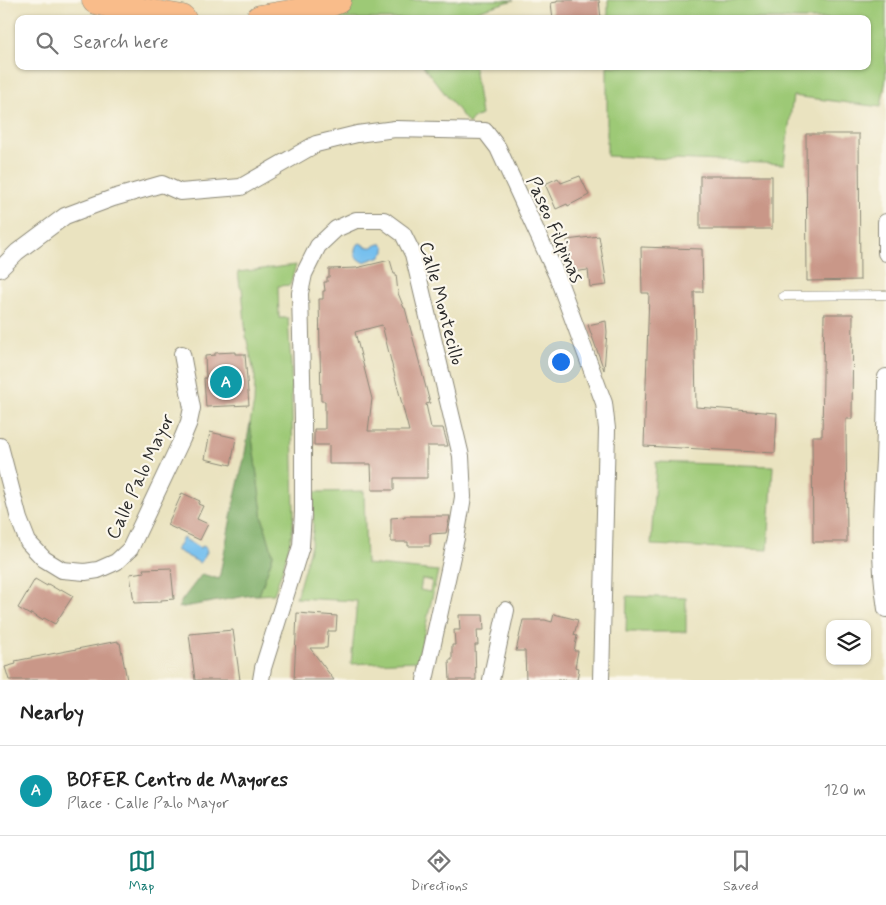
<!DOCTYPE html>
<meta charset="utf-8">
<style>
:root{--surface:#fff;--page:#f2f2f2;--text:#222;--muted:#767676;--line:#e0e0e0;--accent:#0f766e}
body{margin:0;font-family:Mynerve,sans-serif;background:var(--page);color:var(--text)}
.controls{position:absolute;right:15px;bottom:15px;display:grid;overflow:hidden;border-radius:10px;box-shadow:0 1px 4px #0004}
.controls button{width:45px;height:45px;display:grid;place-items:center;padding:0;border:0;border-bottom:1px solid var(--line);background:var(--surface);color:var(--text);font:25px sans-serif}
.you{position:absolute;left:560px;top:361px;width:18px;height:18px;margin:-12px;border:4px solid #fff;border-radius:50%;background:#1a73e8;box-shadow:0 0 0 8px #1a73e833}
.badge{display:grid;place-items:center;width:32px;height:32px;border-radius:50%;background:var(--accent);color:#fff;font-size:16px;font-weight:700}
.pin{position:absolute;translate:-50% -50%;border:2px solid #fff;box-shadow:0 1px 5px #0006}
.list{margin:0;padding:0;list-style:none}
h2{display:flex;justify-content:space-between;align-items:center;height:65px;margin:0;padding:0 20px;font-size:21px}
h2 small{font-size:16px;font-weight:400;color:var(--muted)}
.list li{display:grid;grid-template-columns:32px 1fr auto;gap:15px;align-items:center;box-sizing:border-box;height:90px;padding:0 20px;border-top:1px solid var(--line)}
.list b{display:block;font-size:19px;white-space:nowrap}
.list p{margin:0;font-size:16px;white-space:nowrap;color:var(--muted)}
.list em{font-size:16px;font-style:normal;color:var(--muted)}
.icon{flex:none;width:28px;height:28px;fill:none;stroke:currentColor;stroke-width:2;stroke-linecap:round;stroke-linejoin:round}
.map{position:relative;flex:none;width:886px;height:680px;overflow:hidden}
.search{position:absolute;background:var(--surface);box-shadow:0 1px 4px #0004;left:15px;right:15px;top:15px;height:55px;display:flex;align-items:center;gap:12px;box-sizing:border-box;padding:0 18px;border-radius:10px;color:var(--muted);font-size:19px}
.sheet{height:155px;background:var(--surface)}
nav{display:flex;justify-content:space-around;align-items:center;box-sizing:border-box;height:70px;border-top:1px solid var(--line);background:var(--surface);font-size:14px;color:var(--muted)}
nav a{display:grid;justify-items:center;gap:2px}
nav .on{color:var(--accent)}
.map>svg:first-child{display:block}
.green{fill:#9dc976;stroke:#647a50;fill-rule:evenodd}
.forest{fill:#7ead67;stroke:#546c49}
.water{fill:#75bfee;stroke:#50758c}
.building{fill:#c99788;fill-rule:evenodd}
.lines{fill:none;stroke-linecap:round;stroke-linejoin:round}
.lane-casing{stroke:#8a8776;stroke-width:9}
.street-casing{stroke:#8a8776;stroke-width:18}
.highway-casing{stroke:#8a8776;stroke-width:29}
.lane{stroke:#fff;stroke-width:8}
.street{stroke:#fff;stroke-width:16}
.highway{stroke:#f9bc8a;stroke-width:28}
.labels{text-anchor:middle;stroke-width:4.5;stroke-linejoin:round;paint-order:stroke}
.street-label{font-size:19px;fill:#2b2b2b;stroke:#fbf7ec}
</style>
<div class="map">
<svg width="886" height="680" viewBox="0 0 886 680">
<rect width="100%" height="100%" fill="#fbf7ec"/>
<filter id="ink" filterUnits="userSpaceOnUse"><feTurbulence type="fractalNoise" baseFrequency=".02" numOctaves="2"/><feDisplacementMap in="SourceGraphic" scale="10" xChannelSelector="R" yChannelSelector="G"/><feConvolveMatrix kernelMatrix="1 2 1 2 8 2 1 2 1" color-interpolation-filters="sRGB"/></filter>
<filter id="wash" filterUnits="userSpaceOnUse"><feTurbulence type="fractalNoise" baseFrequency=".0096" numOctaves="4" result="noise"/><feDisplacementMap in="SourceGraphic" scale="20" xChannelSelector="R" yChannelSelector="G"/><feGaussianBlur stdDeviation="1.12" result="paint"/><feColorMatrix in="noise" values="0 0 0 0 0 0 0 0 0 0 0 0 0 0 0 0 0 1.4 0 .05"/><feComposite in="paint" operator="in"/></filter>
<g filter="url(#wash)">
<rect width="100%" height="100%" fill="#eae3c0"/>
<g class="green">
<polygon points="361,0 514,0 467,14 467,19 312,19"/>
<polygon points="608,0 886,0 886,79 881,107 793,96 784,164 607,156 607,66 867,66 867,19 608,19"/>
<polygon points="423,66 474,66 481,115 472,119 469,124"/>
<path d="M296,265l-6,20 -12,1 1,32h9l3,48 3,147c-2,31 -10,52 -20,81l-15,1 14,-40 -10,-35 -10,-74 -3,-23 4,-20 1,-26 -9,-41 -4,-48 -2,-1 -2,-15z"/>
<polygon points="656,462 773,466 768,550 651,545"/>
<path d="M364,491l2,73 72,7 -20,90 -67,3 6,-63 -61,-3 15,-53 2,-15 1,-38zM422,579l10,2 -2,11 -10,-2z"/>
<polygon points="627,596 686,598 686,632 626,632"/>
</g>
<polygon class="forest" points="250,423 263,520 273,555 259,595 252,595 178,608 182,600 202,574 219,579 235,497 244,459"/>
<g class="water">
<path d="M360,243c3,1 5,4 9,4 5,1 8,-4 13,-3l3,3v5l-4,4 -17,6c-8,-2 -11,-8 -8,-16z"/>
<polygon points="183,538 200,548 203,546 206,548 207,552 200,563 176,550"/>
</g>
<g id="blocks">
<g class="building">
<polygon points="557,0 599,0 601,19 553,19 551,3 557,2"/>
<polygon points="806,134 859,134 860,280 807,281"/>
<polygon points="580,176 589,195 568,206 567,204 556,209 545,184 558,178 561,183"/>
<rect x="700" y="176" width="72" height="53"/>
<polygon points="599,236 607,285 590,287 588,270 572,272 567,240"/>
<polygon points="641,247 702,249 703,292 694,292 696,407 777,413 775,453 644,446 649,293 642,293"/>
<path d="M390,260l4,14h2l2,19 6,15h1l25,95 -4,1 5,24h12l5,18h-21v32h-33v12h-22l-1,-26h-42v-19h-15v-16h11v-28h-4l-2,-102h4v-8h2l-1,-9h3v-5h2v-8l27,-1zM382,325l11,44 16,62h-41l4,-32 -17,-67z"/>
<polygon points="824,314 853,314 852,419 846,419 847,542 813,542 812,436 822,436"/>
<polygon points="606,321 607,332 604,370 588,325"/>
<polygon points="235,352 235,354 245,354 249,405 206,407 204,378 206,378 205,356 215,355 215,353"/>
<polygon points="210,432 236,438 231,465 205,459"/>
<polygon points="182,493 200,501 198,504 203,506 197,519 208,524 200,540 167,525 174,511"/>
<polygon points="404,516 450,516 446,533 430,534 430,546 408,546 408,542 391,542 391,518 404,517"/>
<polygon points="171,568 174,599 161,600 161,602 134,603 130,574 144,572 143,569"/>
<polygon points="35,579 47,586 48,584 60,591 61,589 73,596 55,624 44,618 42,620 31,613 30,615 18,608"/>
<polygon points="297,613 337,616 336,631 328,631 327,648 310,648 334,680 294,680"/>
<polygon points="554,614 578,620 574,635 577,636 574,651 578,651 575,667 579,668 577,680 526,680 525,651 516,651 523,620 545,620 552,622"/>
<polygon points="459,615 483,615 484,630 477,630 478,645 475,645 476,680 450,680 449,660 452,660 452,645 455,645 454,630 460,630"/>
<polygon points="233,630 240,680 195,680 189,634"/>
<polygon points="118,641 118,643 120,643 127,680 9,680 5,667 16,664 15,661"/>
</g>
</g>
</g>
<g filter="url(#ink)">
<use href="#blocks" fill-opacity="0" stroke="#8a8776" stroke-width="1"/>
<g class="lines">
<defs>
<polyline id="lane" points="783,296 886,295"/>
<g id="street">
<polyline points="886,222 886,253"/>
<polyline points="0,269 17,252 65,216 113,198 162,184 180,192 241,187 316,144 357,134 395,129 485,131 498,148 557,276 604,403 607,429 601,680"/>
<path d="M886,377c0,28 -1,55 -2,83 -3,50 -6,99 2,149"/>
<polyline points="0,446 19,519 28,542 44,559 62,570 85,572 98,570 116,562 130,549 182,439 189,422 192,408 182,354"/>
<polyline points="261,680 263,668 301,546 303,513 303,418 300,293 304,274 318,246 336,229 356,220 384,220 403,234 413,254 461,456 463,497 456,538 425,680"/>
<polyline points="491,680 506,610"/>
</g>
<g id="highway">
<polyline points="96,0 136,11 182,19"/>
<polyline points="260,19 308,11 337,0"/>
</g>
</defs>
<use href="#lane" class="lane-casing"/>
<use href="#street" class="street-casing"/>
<use href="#highway" class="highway-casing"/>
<use href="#lane" class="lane"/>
<use href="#street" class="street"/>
<use href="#highway" class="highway"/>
</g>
</g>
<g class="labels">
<g class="street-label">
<text transform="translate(556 229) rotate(66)" y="7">Paseo Filipinas</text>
<text transform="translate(443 303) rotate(75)" y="7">Calle Montecillo</text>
<text transform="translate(139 476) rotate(-65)" y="7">Calle Palo Mayor</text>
</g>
</g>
</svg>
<div class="controls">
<button><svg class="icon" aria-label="layers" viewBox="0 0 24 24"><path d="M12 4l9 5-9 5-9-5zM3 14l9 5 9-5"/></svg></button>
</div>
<div class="you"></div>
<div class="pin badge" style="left:226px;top:382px;background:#0f9aa8">A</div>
<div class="search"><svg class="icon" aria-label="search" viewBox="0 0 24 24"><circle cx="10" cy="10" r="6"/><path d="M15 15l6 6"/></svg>Search here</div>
</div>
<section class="sheet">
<h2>Nearby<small></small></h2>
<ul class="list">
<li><span class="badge" style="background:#0f9aa8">A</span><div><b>BOFER Centro de Mayores</b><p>Place · Calle Palo Mayor</p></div><em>120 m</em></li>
</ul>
</section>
<nav>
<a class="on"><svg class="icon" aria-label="map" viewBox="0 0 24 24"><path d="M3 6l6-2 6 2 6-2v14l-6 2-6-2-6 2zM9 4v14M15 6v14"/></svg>Map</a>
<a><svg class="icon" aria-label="directions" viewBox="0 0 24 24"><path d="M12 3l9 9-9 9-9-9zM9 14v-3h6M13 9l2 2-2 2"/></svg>Directions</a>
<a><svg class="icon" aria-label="saved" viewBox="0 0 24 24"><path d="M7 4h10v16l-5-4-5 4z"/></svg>Saved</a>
</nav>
